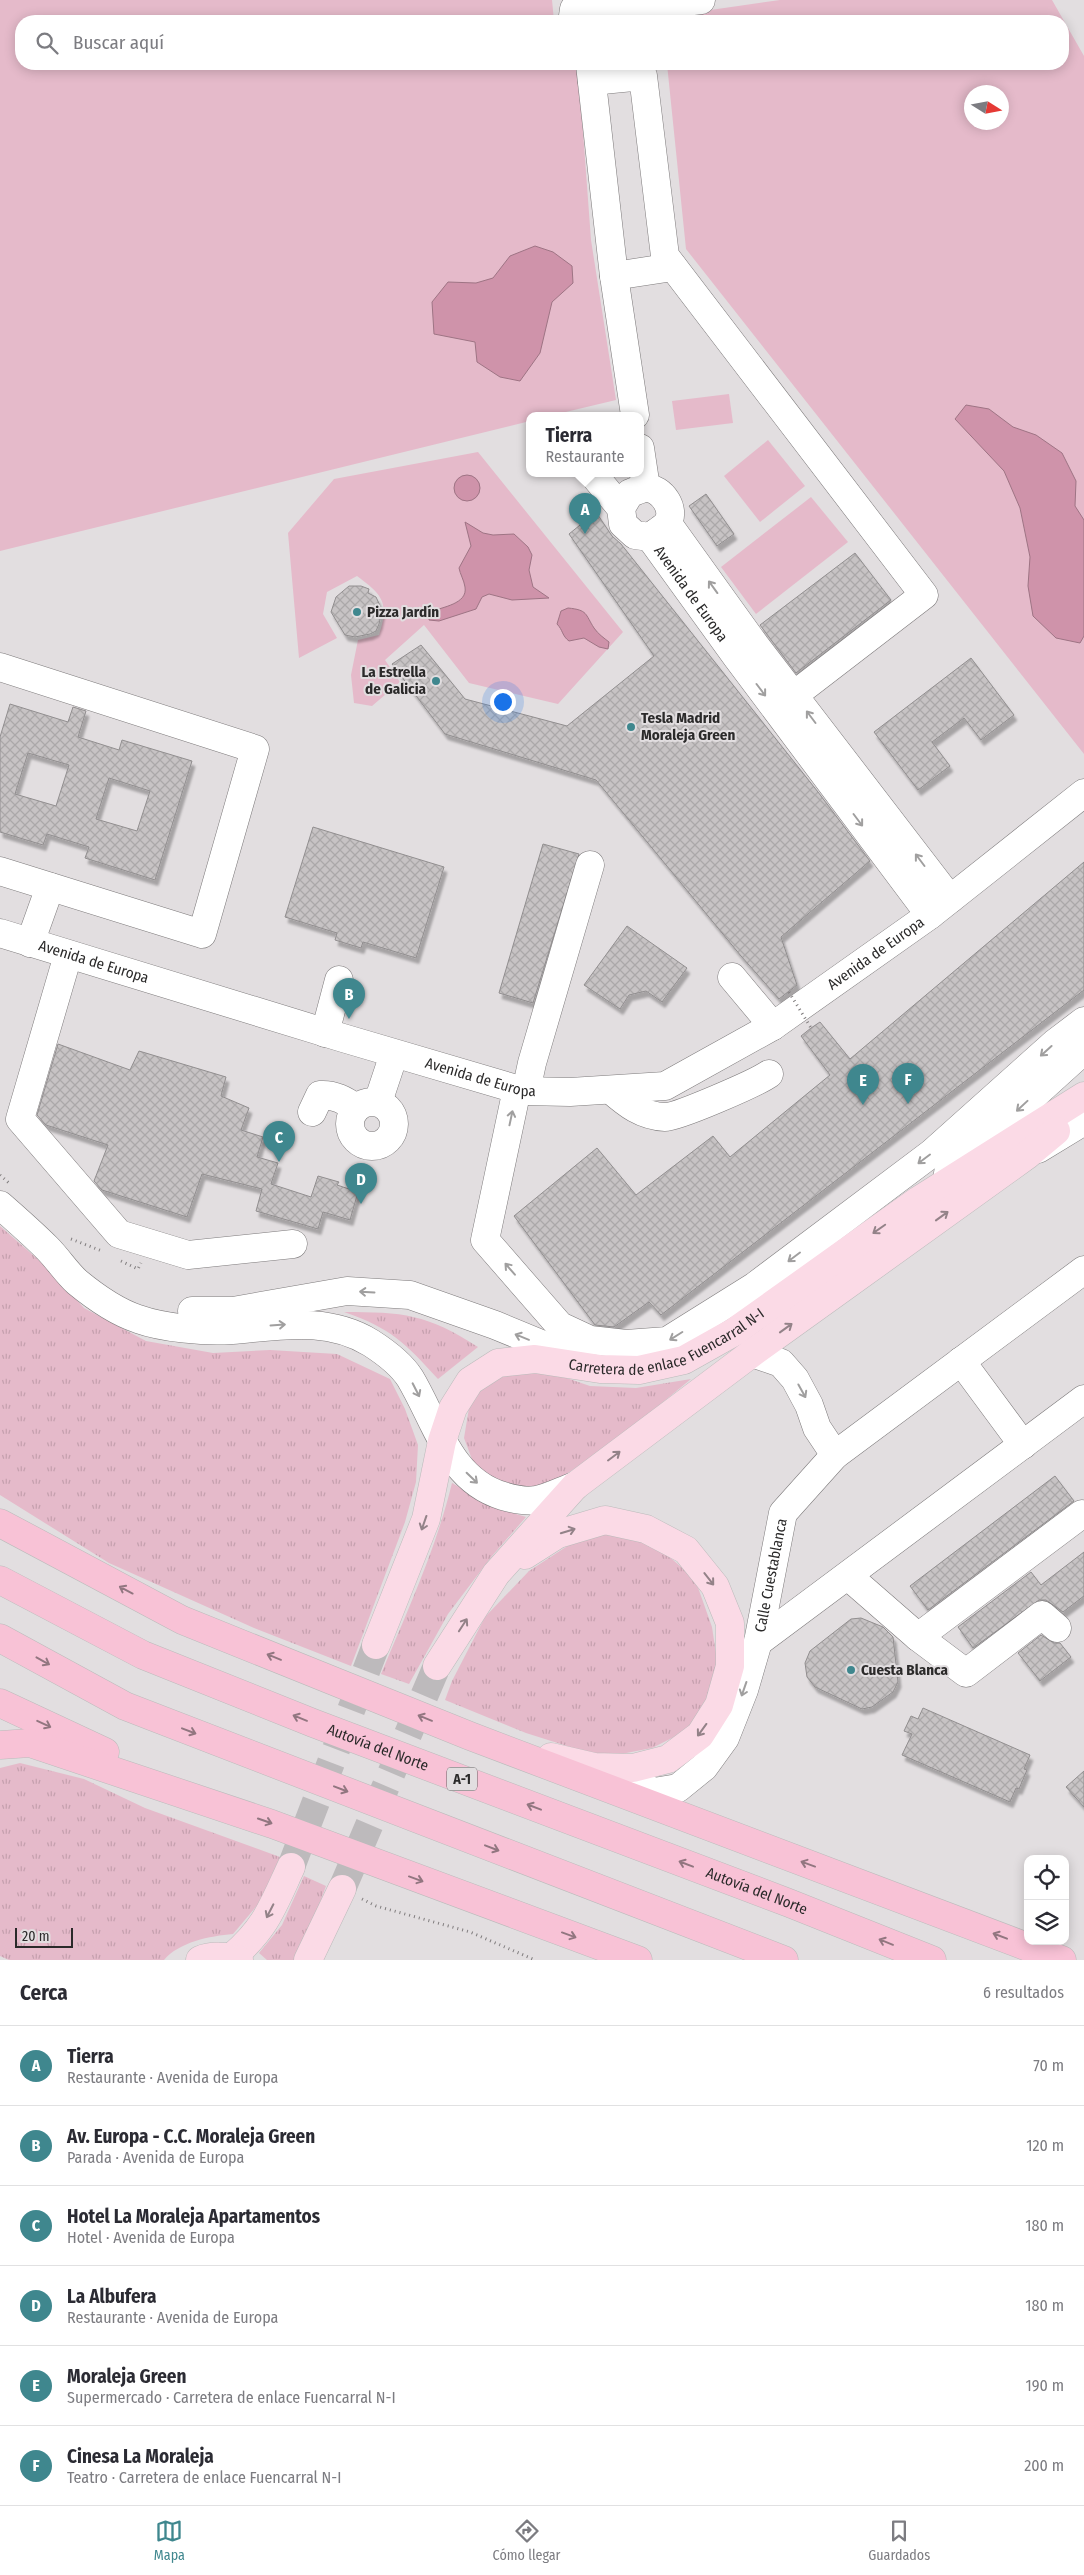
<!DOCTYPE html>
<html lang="es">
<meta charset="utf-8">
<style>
:root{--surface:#fff;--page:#f2f2f3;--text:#2b2b33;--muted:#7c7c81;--line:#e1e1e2;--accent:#3f878e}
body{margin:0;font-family:"Fira Sans Condensed",sans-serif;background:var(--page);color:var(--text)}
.controls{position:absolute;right:15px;bottom:15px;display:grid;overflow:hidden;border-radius:10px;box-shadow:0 2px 12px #0003}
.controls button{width:45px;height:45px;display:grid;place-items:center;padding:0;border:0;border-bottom:1px solid var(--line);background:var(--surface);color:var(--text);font:25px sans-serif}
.compass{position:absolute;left:964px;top:85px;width:45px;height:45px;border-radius:50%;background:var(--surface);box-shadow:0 2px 12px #0003;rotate:101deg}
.scale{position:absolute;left:15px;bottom:12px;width:58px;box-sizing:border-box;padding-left:5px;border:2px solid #2b2a2a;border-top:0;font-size:14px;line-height:18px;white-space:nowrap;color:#2b2a2a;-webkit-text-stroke:4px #e2dee0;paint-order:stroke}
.you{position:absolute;left:502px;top:701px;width:18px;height:18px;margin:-12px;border:4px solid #fff;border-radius:50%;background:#1a73e8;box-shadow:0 0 0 8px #1a73e833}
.badge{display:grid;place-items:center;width:32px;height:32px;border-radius:50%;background:var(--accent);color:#fff;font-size:16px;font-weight:700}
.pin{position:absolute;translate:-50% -41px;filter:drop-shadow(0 1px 2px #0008)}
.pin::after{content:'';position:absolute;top:26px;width:18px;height:15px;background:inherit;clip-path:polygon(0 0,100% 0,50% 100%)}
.popup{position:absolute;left:526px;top:412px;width:118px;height:65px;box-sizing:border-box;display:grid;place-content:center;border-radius:10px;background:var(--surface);filter:drop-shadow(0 1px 4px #0005);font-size:16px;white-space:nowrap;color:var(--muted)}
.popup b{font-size:19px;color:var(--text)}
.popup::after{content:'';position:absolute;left:50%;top:100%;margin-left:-10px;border:10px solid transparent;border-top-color:var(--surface)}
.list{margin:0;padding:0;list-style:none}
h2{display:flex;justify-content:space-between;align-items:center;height:65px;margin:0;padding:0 20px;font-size:21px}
h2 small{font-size:16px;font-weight:400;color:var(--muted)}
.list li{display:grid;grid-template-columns:32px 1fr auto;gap:15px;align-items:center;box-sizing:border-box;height:80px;padding:0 20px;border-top:1px solid var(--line)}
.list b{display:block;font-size:19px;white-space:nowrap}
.list p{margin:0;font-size:16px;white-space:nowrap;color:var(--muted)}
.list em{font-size:16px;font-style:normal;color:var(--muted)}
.icon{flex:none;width:28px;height:28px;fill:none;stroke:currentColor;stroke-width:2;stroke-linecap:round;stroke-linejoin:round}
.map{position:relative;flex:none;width:1084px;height:1960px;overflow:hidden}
.search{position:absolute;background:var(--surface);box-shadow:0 2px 12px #0003;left:15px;right:15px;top:15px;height:55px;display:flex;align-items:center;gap:12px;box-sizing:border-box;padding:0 18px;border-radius:20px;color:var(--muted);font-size:19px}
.sheet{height:545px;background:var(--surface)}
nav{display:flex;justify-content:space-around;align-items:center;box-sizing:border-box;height:70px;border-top:1px solid var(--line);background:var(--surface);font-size:14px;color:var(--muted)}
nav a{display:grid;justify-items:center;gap:2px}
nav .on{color:var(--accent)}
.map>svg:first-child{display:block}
.green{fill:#e5baca;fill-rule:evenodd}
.park{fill:url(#park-tufts)}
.water{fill:#cf93aa;stroke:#9e7484}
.building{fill:url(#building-cross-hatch);stroke:#918e8f;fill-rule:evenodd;filter:url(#shadow)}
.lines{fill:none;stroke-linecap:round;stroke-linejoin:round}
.major-tunnel{stroke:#bdbabc;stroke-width:28;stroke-dasharray:28 14;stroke-linecap:butt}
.minor-casing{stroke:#7d7a7b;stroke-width:29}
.major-casing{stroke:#bbb;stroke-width:29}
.highway-casing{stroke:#bbb;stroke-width:29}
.path{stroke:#807d7e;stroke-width:3;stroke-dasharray:1 4;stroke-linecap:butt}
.minor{stroke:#fff;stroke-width:28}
.major{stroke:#fbdae6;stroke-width:28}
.highway{stroke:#f8c2d6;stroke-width:28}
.path-bridge{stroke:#807d7e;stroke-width:3;stroke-dasharray:1 4;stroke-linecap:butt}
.oneway{stroke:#a09f9f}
.oneway2{stroke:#938288}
.oneway3{stroke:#927680}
.poi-dot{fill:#3f878e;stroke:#e2dee0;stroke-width:2}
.labels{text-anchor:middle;stroke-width:4;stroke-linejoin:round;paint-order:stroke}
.shield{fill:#e2dee0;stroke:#626061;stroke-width:1}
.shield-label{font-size:14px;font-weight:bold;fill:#2b2a2a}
.street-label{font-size:15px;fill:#2b2a2a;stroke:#e2dee0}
.poi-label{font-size:15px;font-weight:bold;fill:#2b2a2a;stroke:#e2dee0;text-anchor:start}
</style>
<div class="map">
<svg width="1084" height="1960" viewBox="0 0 1084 1960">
<defs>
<pattern id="park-tufts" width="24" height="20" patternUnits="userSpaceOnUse" patternTransform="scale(1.25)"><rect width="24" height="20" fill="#e5baca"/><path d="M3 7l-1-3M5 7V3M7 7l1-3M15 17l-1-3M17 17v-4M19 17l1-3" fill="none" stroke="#c5a0ae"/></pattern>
<pattern id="building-cross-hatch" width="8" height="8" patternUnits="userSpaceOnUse" patternTransform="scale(1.25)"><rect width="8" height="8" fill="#c7c3c4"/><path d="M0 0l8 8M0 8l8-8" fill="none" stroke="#aba8a9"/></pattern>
<filter id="shadow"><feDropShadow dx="3" dy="5.5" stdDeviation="1" flood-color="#0004"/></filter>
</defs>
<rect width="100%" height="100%" fill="#e2dee0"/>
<g class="green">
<polygon points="0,0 552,0 554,21 21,21 21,64 578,64 591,240 616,400 553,415 530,415 530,421 0,551"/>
<path d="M780,0h272l32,56v698l-398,-505 -19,-185h396v-43h-400l-1,-4zM972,92h30v30h-30z"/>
<polygon points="729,394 733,423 676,430 672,401"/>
<polygon points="768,440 805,486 760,522 724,476"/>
<path d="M478,452l145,180 -65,72 -89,-21 -45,-58 -39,35 15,22 -28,24 -18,-3 -3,-28 7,-35 21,-5c10,-32 5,-39 -22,-59l-30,16 -4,22 14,24 -38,20 -11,-125 46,-54z"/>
<polygon points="811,497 848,542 756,614 721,567"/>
</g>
<g class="park">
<polygon points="0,1226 51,1271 84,1308 146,1341 213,1353 270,1350 337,1354 390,1379 405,1409 418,1445 416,1482 405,1522 351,1666 254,1628 109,1563 0,1495"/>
<path d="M344,1312c59,0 83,2 134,35l-40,32c-33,-36 -47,-51 -94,-67z"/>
<polygon points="521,1368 549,1372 590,1386 636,1388 691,1379 617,1440 559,1479 540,1486 518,1490 495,1481 473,1462 464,1438 469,1408 487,1381"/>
<path d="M452,1483l45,25 29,9 -34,39 -44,58 -39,70 -28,-10c26,-62 55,-125 71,-191z"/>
<polygon points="610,1533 658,1547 695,1579 712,1627 718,1667 706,1703 686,1731 652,1748 621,1754 589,1753 526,1733 445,1700 452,1681 485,1617 529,1571 572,1543"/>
<path d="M20,1763l64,16 61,29 135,49 -20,45 -27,32c-23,2 -54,8 -69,26h-155l-9,-4v-188z"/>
<polygon points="304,1876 326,1886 299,1960 267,1960 259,1953 282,1925"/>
</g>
<g class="water">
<polygon points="535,246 553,252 572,266 573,283 552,302 540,353 520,381 500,377 477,362 475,342 434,334 432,302 448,282 476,283 493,278 510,256"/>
<polygon points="966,405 989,409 1013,427 1036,435 1062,453 1076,481 1075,506 1084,520 1084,636 1080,643 1056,638 1033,616 1028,586 1030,557 1020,508 1004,471 955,419"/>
<circle cx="467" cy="488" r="13"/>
<path d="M465,522l18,11 10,2 21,-1 14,13 4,8 -3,15 4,17 16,11 -37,2 -23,-6 -7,3 -6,12 -37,12 -10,-1 1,-8c12,-5 38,-8 35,-25 -1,-7 -5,-13 -6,-19l12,-22z"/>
<path d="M568,608c20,2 17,6 26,20 4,6 10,10 15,14l-1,7 -9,-2 -15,-9 -15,3c-7,-5 -6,-11 -12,-17l4,-13z"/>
</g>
<g class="building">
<polygon points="706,494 734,534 717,546 689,506"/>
<polygon points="596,512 612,536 621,544 818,792 870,861 781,937 797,985 779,999 741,956 596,780 445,734 392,664 421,645 465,699 567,726 654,656 569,534"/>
<polygon points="855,553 891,600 796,673 760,625"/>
<polygon points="349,586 361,586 369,589 368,593 376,597 382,610 379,624 376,631 370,634 355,637 345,635 331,612 336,597"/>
<polygon points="971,658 1014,715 981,740 964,718 932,742 950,766 918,790 874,732"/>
<path d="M10,704l58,18 5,-15 13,4 -8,26 41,13 3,-10 70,21 -37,119 -70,-22 4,-11 -42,-13 -4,11 -43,-13v-95zM28,753l41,12 -13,41 -41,-12zM109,778l41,13 -13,40 -41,-12z"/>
<polygon points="313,827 444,867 416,958 363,942 361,948 335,940 337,933 285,917"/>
<polygon points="543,844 579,854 533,1003 499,993"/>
<polygon points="1084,862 1084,990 661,1315 649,1302 614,1327 595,1325 514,1216 597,1148 636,1195 713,1136 730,1157 830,1075 801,1036 811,1028 820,1022 850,1059"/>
<polygon points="627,926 687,968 662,1002 646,991 629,995 620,1009 584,985"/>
<polygon points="58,1044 130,1070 139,1051 226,1077 221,1096 249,1108 241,1130 263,1137 257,1157 278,1163 271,1184 311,1197 318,1176 339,1182 337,1185 358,1192 350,1220 323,1212 318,1229 256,1211 262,1189 202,1174 187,1217 102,1190 94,1181 108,1145 46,1125 37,1115"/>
<polygon points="1055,1476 1074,1501 928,1610 910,1586"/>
<polygon points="1084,1552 1084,1596 1063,1612 1046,1600 1039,1600 973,1648 958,1627 1031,1572 1041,1585"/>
<polygon points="861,1618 883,1627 893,1637 898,1682 893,1692 872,1707 862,1709 815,1687 807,1677 805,1663 810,1651 851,1619"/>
<polygon points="1041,1635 1054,1643 1060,1643 1071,1657 1040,1681 1018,1653"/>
<polygon points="923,1708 1030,1755 1024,1769 1027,1770 1019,1789 1016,1788 1010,1802 902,1755 912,1734 904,1731 911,1716 918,1719"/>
<polygon points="1084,1771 1084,1807 1066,1787"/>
</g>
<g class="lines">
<g class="major-tunnel">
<polyline points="291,1867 376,1645"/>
<polyline points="342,1889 437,1666"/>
</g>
<defs>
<g id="minor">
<polyline points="593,13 701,0"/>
<polyline points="577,21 573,16 574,9 583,3 592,8 593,13 590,21"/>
<polyline points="590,65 614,276 635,415"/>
<polyline points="592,81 643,76 665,256 924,595 794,695"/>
<polyline points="614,276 673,267"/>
<polyline points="640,448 646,488"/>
<path d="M592,473l29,35 2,16 12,11 15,2c5,-4 12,-8 16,-12 12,-14 -4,-38 -21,-37 -5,1 -11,4 -15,5l-9,15"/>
<polyline points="668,524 755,645 950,899"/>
<path id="s1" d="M650,537l86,119 194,259"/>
<polyline points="0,667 255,749 202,934 0,871"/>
<path id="s2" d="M0,933l343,105 180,53 47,1 95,-6 108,-60 157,-111 154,-122"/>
<polyline points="30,943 50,887"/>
<polyline points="68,955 20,1119 119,1234 188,1255 293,1244"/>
<polyline points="732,977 773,1026"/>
<polyline points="325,1033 339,980"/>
<polyline points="517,1089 485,1240 560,1326 590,1340 626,1344 667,1341 755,1286 932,1153 1055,1043 1084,1021"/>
<path d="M611,1090c16,14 31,26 54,27 13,0 91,-34 104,-43"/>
<polyline points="526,1091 532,1063 590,865"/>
<circle cx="372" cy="1124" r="22"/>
<polyline points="378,1102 394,1054"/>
<path d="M312,1112l8,-17c14,-1 25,5 36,13"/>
<polyline points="1038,1149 1084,1121"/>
<polyline points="948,1173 1084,1050"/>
<path d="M0,1205c16,14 32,28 47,43 11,11 19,24 30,34 17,14 40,30 61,37 25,9 67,13 94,11 48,-4 95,-14 139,13 14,9 30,21 39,35 26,43 39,102 93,118 10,3 23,6 33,4 13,-2 27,-10 39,-14"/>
<polyline points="192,1311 233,1311 347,1291 410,1295 495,1325 582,1361"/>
<polyline points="752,1353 781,1363 795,1379 809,1405 817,1428 835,1455"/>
<polyline points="961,1361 1023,1445"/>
<polyline points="848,1576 918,1637 1082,1514"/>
<polyline points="918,1637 966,1673 1042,1615 1057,1628"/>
<polyline points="758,1642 1084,1399"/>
<path id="s3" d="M621,1778l33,14 24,-4 26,-21 21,-29 19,-48 14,-48 25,-129 52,-58 249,-185"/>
</g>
<g id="major">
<polyline points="525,1555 558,1534 605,1520 646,1529 686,1550 715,1586 730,1623 730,1666 719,1705 700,1735 668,1759 633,1768 594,1767 551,1757"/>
<path id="s4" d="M376,1645l50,-126 16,-78 11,-33 17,-27 28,-18 37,-4 65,10 39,1 45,-10 50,-28 185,-132 165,-104"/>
<polyline points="437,1666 496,1574 575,1486 752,1353 1026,1156 1056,1131"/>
<path d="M232,1957c34,-29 41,-51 59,-90"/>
<path d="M200,1960c11,-5 28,-4 39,0"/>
<polyline points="308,1960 342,1889"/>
</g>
<g id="highway">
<polyline points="0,1523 182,1620 470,1736 1062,1960"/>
<path id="s5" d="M0,1580l143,75 170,68 476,180 143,57"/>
<polyline points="0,1638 125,1706 784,1960"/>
<polyline points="0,1703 105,1752"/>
<polyline points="0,1745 30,1743 272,1824 638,1960"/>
</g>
</defs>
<use href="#minor" class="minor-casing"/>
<use href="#major" class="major-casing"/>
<use href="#highway" class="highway-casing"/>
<g class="path">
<polyline points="0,1175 9,1183"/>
<polyline points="71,1239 102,1251"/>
<polyline points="121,1261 138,1269 141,1263"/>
<polyline points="362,1899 376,1906 470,1932 535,1960"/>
</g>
<use href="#minor" class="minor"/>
<use href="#major" class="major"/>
<use href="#highway" class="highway"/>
<polyline class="path-bridge" points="789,992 811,1028"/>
</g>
<defs><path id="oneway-shaft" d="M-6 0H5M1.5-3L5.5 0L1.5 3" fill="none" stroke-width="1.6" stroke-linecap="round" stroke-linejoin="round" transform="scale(1.25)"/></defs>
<g class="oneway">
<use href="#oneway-shaft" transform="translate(713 587) rotate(-126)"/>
<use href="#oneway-shaft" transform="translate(761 690) rotate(53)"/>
<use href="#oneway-shaft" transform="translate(811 717) rotate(-127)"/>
<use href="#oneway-shaft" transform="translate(858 820) rotate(53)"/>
<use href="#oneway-shaft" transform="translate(920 860) rotate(-127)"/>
<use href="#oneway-shaft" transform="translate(1046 1051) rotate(138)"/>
<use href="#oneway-shaft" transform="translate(1022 1106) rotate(137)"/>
<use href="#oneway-shaft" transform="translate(511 1118) rotate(-78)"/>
<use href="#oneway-shaft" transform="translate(924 1159) rotate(143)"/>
<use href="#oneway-shaft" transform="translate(794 1257) rotate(143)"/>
<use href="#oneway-shaft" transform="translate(510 1269) rotate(-131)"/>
<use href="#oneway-shaft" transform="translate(367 1292) rotate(-177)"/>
<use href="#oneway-shaft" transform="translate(278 1325) rotate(-4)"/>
<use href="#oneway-shaft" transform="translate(676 1336) rotate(148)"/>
<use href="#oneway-shaft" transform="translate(522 1337) rotate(-158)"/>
<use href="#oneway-shaft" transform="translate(416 1390) rotate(63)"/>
<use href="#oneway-shaft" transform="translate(802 1391) rotate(61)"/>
<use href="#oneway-shaft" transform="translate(472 1478) rotate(44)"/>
<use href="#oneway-shaft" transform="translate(744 1689) rotate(109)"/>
</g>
<g class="oneway2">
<use href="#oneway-shaft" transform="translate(942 1216) rotate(-36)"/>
<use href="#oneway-shaft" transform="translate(879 1229) rotate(145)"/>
<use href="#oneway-shaft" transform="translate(786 1328) rotate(-36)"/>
<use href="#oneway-shaft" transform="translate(614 1456) rotate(-37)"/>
<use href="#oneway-shaft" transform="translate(424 1523) rotate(109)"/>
<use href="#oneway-shaft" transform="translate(568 1531) rotate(-17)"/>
<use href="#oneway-shaft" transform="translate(709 1579) rotate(52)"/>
<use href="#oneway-shaft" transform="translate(463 1625) rotate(-57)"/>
<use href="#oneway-shaft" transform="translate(702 1730) rotate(126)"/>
<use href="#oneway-shaft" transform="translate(270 1911) rotate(117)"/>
</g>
<g class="oneway3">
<use href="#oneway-shaft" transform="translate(126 1590) rotate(-152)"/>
<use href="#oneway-shaft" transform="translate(274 1657) rotate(-158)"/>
<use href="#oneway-shaft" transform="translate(43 1661) rotate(29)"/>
<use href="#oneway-shaft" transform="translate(300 1718) rotate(-158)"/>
<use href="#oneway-shaft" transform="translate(425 1718) rotate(-158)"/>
<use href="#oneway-shaft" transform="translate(44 1724) rotate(25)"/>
<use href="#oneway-shaft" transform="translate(189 1731) rotate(21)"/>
<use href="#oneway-shaft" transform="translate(341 1789) rotate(21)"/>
<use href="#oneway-shaft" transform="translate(534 1807) rotate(-159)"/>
<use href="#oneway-shaft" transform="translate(265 1821) rotate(19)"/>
<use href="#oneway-shaft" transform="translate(492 1848) rotate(21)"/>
<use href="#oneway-shaft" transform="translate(686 1864) rotate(-159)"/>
<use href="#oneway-shaft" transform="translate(808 1864) rotate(-160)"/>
<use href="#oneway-shaft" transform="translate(416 1879) rotate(20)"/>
<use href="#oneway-shaft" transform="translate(569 1935) rotate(20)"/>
<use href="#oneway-shaft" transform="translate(1000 1936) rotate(-159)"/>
<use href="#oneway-shaft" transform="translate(886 1942) rotate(-158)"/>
</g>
<g class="poi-dot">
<circle cx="357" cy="612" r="5"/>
<circle cx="436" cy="681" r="5"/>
<circle cx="631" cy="727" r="5"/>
<circle cx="851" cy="1670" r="5"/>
</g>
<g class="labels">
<rect class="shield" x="447" y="1767.5" width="30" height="23" rx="4"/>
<g class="shield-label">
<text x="462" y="1784">A-1</text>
</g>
<g class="street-label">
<text dy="5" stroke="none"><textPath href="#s1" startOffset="70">Avenida de Europa</textPath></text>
<text dy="5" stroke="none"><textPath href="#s2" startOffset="938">Avenida de Europa</textPath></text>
<text dy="5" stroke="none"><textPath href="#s2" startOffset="98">Avenida de Europa</textPath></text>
<text dy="5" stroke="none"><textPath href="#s2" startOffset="502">Avenida de Europa</textPath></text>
<text dy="5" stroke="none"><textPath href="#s4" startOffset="491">Carretera de enlace Fuencarral N-I</textPath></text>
<text dy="5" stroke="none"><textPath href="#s3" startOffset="299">Calle Cuestablanca</textPath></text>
<text dy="5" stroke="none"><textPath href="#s5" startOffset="414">Autovía del Norte</textPath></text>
<text dy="5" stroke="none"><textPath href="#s5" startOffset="819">Autovía del Norte</textPath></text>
</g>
<g class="poi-label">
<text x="367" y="617">Pizza Jardín</text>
<text x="426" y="677" text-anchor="end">La Estrella<tspan x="426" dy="17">de Galicia</tspan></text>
<text x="641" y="723">Tesla Madrid<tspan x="641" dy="17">Moraleja Green</tspan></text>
<text x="861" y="1675">Cuesta Blanca</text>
</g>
</g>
</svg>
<div class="controls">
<button><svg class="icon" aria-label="locate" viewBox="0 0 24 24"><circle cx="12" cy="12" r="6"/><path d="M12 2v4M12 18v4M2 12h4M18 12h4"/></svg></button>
<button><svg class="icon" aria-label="layers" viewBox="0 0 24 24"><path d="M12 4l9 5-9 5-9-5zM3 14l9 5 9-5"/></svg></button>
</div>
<svg class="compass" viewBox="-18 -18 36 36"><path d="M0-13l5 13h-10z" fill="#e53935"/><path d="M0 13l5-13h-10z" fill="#7c7c81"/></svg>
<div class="scale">20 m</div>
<div class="you"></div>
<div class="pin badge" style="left:585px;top:534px">A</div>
<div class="popup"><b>Tierra</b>Restaurante</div>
<div class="pin badge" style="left:349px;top:1019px">B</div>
<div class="pin badge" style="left:279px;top:1162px">C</div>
<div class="pin badge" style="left:361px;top:1204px">D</div>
<div class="pin badge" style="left:863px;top:1105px">E</div>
<div class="pin badge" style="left:908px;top:1104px">F</div>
<div class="search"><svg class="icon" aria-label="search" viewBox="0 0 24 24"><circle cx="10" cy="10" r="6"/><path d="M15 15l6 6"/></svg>Buscar aquí</div>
</div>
<section class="sheet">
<h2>Cerca<small>6 resultados</small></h2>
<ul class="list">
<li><span class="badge">A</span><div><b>Tierra</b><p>Restaurante · Avenida de Europa</p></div><em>70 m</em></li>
<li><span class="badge">B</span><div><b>Av. Europa - C.C. Moraleja Green</b><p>Parada · Avenida de Europa</p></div><em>120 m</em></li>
<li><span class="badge">C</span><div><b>Hotel La Moraleja Apartamentos</b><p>Hotel · Avenida de Europa</p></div><em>180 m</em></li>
<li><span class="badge">D</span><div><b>La Albufera</b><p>Restaurante · Avenida de Europa</p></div><em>180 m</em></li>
<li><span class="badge">E</span><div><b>Moraleja Green</b><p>Supermercado · Carretera de enlace Fuencarral N-I</p></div><em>190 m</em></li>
<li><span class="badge">F</span><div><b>Cinesa La Moraleja</b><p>Teatro · Carretera de enlace Fuencarral N-I</p></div><em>200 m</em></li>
</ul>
</section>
<nav>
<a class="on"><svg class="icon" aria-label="map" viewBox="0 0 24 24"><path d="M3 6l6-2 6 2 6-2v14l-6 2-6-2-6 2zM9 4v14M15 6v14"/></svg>Mapa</a>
<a><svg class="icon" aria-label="directions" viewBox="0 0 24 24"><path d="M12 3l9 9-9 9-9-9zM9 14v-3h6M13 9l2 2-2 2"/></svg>Cómo llegar</a>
<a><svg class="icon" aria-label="saved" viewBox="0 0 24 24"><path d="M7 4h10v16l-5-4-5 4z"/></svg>Guardados</a>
</nav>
